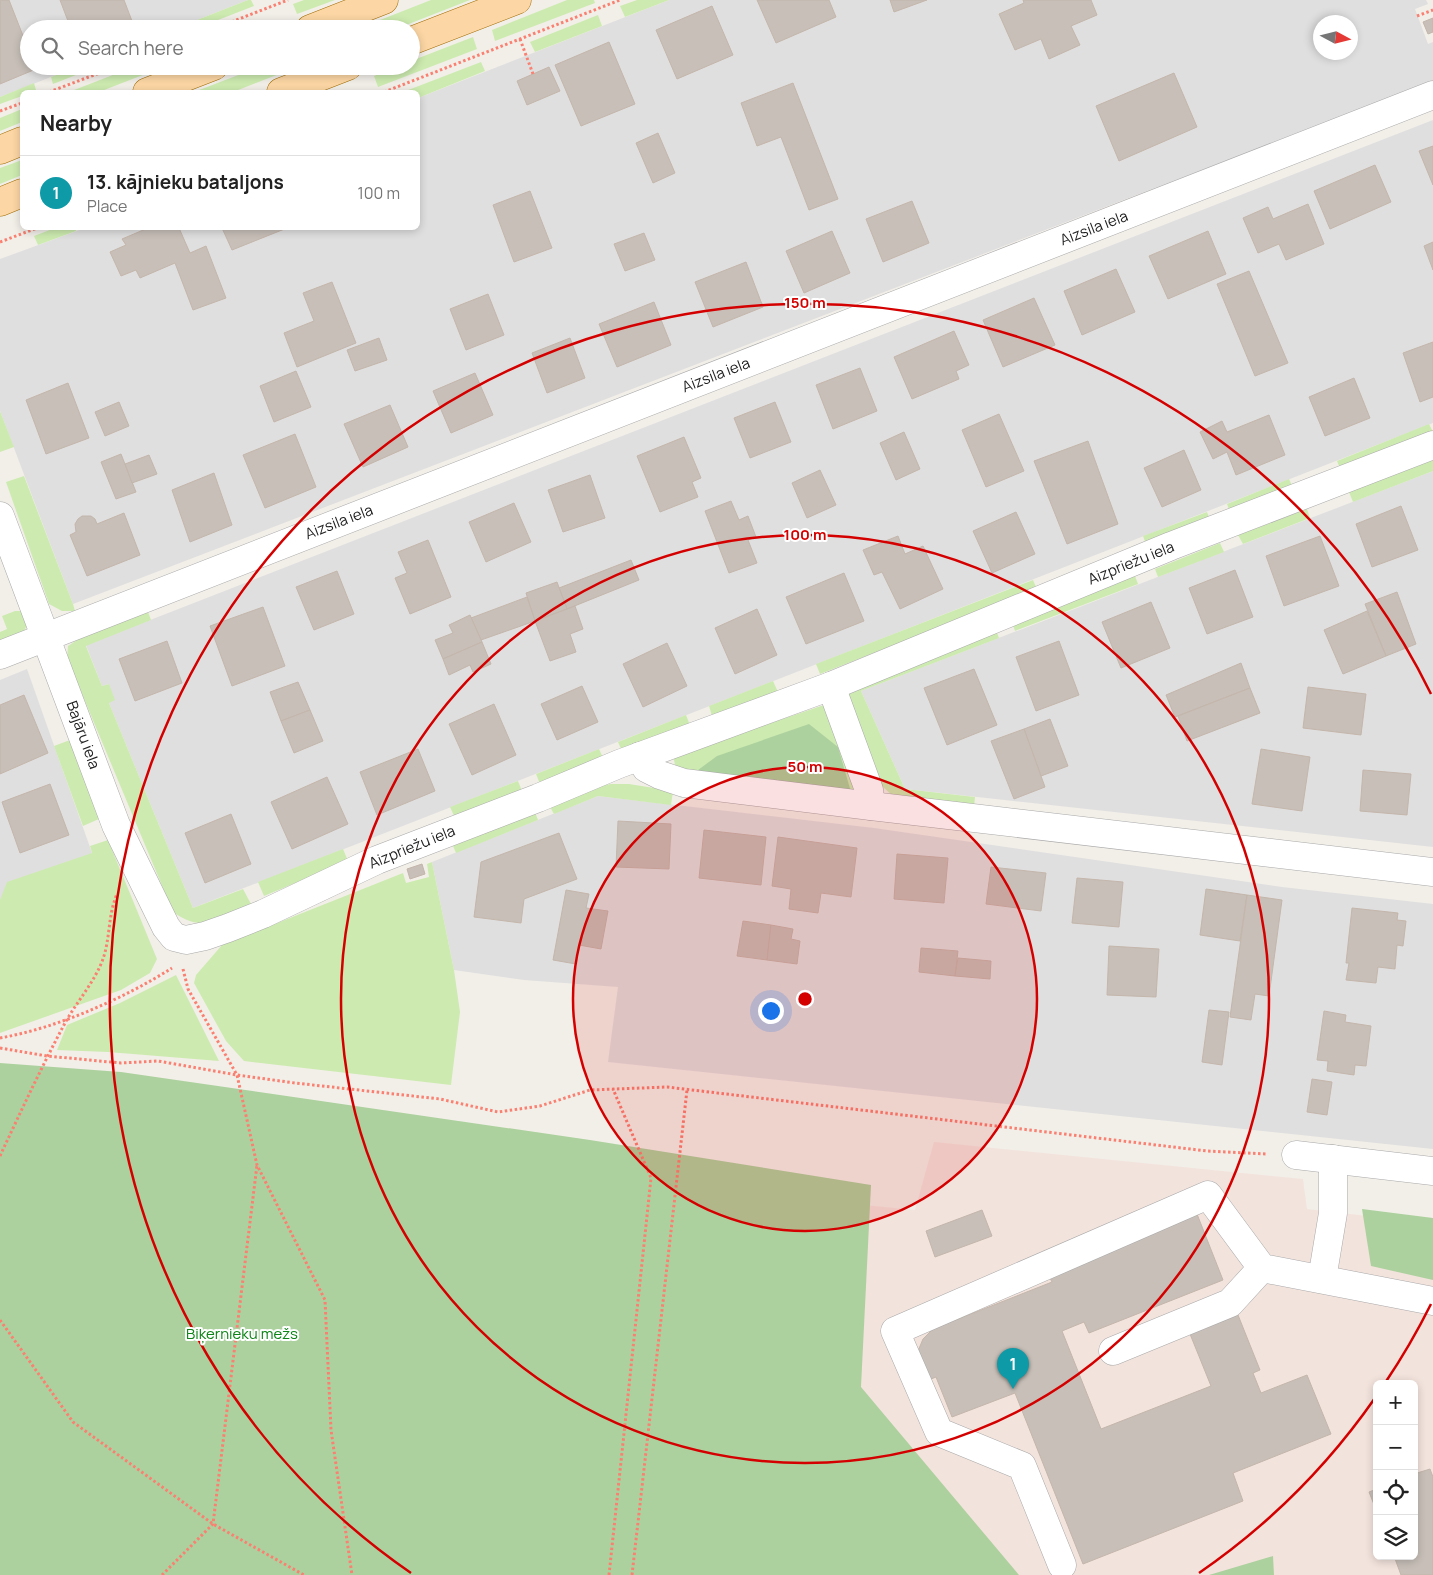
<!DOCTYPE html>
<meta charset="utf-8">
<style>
:root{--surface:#fff;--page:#f6f6f6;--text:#222;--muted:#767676;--line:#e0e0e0;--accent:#ea580c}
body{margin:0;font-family:Manrope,sans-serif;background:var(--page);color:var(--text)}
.controls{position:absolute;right:15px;bottom:15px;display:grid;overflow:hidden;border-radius:8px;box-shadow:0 2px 8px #0003}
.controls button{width:45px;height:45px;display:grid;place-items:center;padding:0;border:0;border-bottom:1px solid var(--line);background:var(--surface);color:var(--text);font:25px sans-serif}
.compass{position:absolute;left:1313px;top:15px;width:45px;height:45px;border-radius:50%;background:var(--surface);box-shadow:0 2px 8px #0003;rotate:97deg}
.you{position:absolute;left:770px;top:1010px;width:18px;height:18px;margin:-12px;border:4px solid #fff;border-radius:50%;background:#1a73e8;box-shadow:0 0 0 8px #1a73e833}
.badge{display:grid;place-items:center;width:32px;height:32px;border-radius:50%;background:var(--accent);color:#fff;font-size:16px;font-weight:700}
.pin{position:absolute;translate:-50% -41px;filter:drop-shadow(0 1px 2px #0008)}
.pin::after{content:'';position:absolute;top:26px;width:18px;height:15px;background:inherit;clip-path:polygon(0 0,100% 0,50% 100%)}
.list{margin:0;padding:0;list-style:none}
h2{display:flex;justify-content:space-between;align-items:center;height:65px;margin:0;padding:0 20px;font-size:21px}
h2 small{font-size:16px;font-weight:400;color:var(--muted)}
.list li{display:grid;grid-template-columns:32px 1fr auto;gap:15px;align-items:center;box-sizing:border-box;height:75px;padding:0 20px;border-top:1px solid var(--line)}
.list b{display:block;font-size:19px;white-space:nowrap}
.list p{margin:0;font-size:16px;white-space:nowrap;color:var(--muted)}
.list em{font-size:16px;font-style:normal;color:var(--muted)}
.icon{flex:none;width:28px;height:28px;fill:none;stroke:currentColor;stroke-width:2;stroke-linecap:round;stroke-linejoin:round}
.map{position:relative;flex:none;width:1433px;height:1575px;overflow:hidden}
.search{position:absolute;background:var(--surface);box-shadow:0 2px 8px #0003;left:20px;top:20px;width:400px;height:55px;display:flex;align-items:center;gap:12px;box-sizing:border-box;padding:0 18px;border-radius:28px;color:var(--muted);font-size:19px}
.panel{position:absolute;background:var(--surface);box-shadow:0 2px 8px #0003;left:20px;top:90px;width:400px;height:140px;border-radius:8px}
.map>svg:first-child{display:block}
.residential{fill:#e0dfdf;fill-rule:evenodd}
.military{fill:#f3e3dd;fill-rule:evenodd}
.grass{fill:#cdebb0}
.forest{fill:#add19e}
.building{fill:#c7bfb8;stroke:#c4b6ab}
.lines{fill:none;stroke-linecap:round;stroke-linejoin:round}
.minor-casing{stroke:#a9a9a9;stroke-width:29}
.major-casing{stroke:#a06b00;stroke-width:29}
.path{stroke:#fa8072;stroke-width:3;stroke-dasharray:2.5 2.5;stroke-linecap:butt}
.minor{stroke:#fff;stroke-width:28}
.major{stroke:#fcd6a4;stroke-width:28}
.ring{fill:none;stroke:#d40000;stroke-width:2.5}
.labels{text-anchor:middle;stroke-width:4;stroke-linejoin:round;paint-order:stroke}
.street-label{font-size:15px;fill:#222;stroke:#fff}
.park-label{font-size:15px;fill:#0c8416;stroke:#fff}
.centre{fill:#d40000;stroke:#fff;stroke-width:2.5}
.ring-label{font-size:15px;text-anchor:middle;font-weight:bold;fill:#d40000;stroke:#fff;stroke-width:4;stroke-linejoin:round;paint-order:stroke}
</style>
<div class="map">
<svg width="1433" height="1575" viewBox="0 0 1433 1575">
<rect width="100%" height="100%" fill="#f2efe9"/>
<g class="residential">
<polygon points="0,0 248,0 174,29 29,29 29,66 79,66 0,97"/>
<path d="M669,0h757l2,4 -13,5 13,35 5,-2v39l-1360,523 -73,-193v-152l85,-31h333v-130zM1320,22h30v30h-30z"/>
<polygon points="1433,120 1433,423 193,908 109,703 109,684 102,686 86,645"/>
<polygon points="1433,471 1433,847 905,789 861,691"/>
<polygon points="27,669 92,853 0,932 0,680"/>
<polygon points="598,796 874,828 1282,887 1433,904 1433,1149 608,1062 618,987 524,980 454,970 432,862"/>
</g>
<path class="military" d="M934,1142l369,37 4,30 69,8 57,31v327h-779l44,-386 217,21zM1377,1384h37v172h-37z"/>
<g class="grass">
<polygon points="248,0 251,0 254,6 195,29 174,29"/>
<polygon points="304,0 335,0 297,14 293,4"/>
<polygon points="431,0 470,0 396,29 357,29"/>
<polygon points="567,0 594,0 595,3 495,41 492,30"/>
<polygon points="637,0 669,0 625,17 620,6"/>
<polygon points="598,15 602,26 535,52 530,42"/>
<polygon points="473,37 477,49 378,87 374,76 399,66 411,66 411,61"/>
<polygon points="481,62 485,71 418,98 418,92 403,92"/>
<polygon points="79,66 99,66 53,84 51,77"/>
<polygon points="136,66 145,66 148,73 99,92 69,92"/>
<polygon points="262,66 300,66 233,92 194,92"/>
<polygon points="34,83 36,90 31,92 22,92 22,96 0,104 0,97"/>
<polygon points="22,109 22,122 0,131 0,118"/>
<polygon points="22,160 22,175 0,184 0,168"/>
<polygon points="55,228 75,228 76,231 38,245 34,236"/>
<polygon points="0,411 14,447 0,452"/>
<polygon points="1429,424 1433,432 1341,471 1337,461"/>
<polygon points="1433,460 1433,471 1353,502 1349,492"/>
<polygon points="24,476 73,604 75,611 62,611 49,604 6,482"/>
<polygon points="1289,479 1294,490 1231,515 1227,504"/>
<polygon points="1307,509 1310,518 1243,544 1238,535"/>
<polygon points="1207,512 1211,522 1147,547 1143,536"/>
<polygon points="1220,543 1224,552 1158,577 1155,569"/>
<polygon points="1135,576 1138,584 1015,631 1012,622"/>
<polygon points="1033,580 1037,589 820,674 816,664"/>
<polygon points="15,611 22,611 27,624 24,632 0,646 0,632 7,629 2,616"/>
<path d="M148,612l3,8 -65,26 16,40 7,-2 6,16 -6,3 84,205 50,-19 8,15c-29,15 -48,30 -78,8l-106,-254 1,-12 15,-10z"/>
<polygon points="996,630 999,638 861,691 905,789 975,797 974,808 894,797 881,785 847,696 851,689"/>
<polygon points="773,681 778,692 712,716 709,706"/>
<polygon points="827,704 856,798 677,773 673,756"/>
<polygon points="686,715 690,725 622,751 618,742"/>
<polygon points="70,740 99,819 83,826 54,746"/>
<polygon points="599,749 604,760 540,784 536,774"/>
<polygon points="518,781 522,791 455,818 450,807"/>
<polygon points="611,784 629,784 673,791 671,805 598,796 554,814 549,805 593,787"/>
<polygon points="535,812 538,820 456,853 453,846"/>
<polygon points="108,840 157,959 150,973 121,990 0,1033 0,900 7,882 92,853 90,846"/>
<polygon points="343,849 348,861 264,896 258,882"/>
<polygon points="432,862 454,970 460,1012 451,1085 244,1061 226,1041 194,983 196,975 222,945 403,873 406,883 429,877 427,864"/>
<polygon points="176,975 219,1061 108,1052 57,1050 67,1025 120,1003"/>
</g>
<g class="forest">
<polygon points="809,724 838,747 851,792 694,773 717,756"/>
<polygon points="0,1063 121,1072 590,1140 871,1185 861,1387 1019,1575 0,1575"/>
<polygon points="1362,1209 1433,1218 1433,1280 1371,1266"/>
<polygon points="1273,1556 1274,1575 1209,1575"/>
</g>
<g class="building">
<polygon points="0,0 9,0 29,51 29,66 35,66 36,69 0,84"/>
<polygon points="60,0 124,0 132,21 113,29 71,29"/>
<polygon points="757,0 829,0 836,17 776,43"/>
<polygon points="890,0 927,0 894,12"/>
<polygon points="1023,0 1091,0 1097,15 1071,26 1080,45 1049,59 1041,39 1015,50 999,14 1024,3"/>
<polygon points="712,6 733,55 677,79 656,30"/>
<polygon points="1433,18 1433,32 1428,34 1423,22"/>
<polygon points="609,42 635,104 581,126 555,65"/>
<polygon points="549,67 560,91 527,105 517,81"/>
<polygon points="1174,73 1197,127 1119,161 1096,106"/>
<polygon points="793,83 838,199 809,210 781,137 757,146 741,103"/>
<polygon points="658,133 675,173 653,183 636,143"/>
<polygon points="1433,146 1433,185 1419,151"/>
<polygon points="1375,165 1391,202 1330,229 1314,191"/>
<polygon points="530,191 552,248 514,262 493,205"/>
<polygon points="912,201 929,243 883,262 866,219"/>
<polygon points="1308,204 1324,244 1286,260 1279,244 1258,253 1243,218 1268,207 1273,219"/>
<polygon points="148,228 179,228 190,253 206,246 226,298 193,310 175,263 140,278 136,270 121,276 110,252 126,245 122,239"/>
<polygon points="222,228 287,228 232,250"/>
<polygon points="832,231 850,273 804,293 786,251"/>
<polygon points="1208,231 1226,274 1168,299 1149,256"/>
<polygon points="644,233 655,260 625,271 614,244"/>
<polygon points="1433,242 1433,270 1424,246"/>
<polygon points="746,262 763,307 713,327 695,282"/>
<polygon points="1116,269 1135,312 1082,335 1064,291"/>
<polygon points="1249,271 1288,363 1255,376 1217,284"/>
<polygon points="332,282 356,343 297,367 284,333 314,321 303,293"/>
<polygon points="488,294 504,335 466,350 450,309"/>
<polygon points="1034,298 1055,345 1003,367 983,320"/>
<polygon points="654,302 671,345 617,367 599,324"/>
<polygon points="954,331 969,365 956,371 959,379 912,399 894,357"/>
<polygon points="379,338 387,360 355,371 347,350"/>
<polygon points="570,338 585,378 547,393 532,353"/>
<polygon points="1433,342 1433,397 1420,402 1403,353"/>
<polygon points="860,368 877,411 833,429 816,385"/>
<polygon points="296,371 311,407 274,422 260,386"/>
<polygon points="475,373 493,415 451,433 433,391"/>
<polygon points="1354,378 1370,418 1325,436 1309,397"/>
<polygon points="68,383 89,438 46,454 26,400"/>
<polygon points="119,402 129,426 105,436 95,412"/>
<polygon points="775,402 791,442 750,458 734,418"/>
<polygon points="390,405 408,447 363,467 344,424"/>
<polygon points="999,414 1024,471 986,487 962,430"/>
<polygon points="1269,415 1285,455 1236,475 1227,452 1213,459 1200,432 1222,421 1227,432"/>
<polygon points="904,432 920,469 896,480 880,443"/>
<polygon points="295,434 316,487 265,508 243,455"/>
<polygon points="684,437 701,478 692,482 698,497 660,512 637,456"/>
<polygon points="1088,441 1118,524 1067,544 1034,461"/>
<polygon points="1184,450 1201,490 1162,507 1144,468"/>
<polygon points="121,454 136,492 116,499 101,462"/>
<polygon points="149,455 157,474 132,483 125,464"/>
<polygon points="820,470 836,505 807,518 792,483"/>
<polygon points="214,473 232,525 190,542 172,490"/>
<polygon points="590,475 605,518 563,532 548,490"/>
<polygon points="731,501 739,520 748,516 756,537 748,540 757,563 729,573 705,511"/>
<polygon points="514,503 531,542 486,562 469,522"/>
<polygon points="1401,506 1418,550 1372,567 1356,524"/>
<polygon points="1016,512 1035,554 992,573 973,531"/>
<polygon points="124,513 140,555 87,576 70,535 76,532 75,524 78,519 82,516 91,516 95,519 97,524"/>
<polygon points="898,536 905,554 923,546 943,589 900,609 882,572 874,575 863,550"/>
<polygon points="1320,536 1339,586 1284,606 1266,556"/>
<polygon points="428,540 451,597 410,614 395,578 407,573 398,552"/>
<polygon points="631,560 639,580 567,609 559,588"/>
<polygon points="1235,570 1253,617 1207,634 1189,588"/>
<polygon points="337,571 354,614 314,630 296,587"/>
<polygon points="844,573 864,621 806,644 786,597"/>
<polygon points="557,582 567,609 535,621 526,593"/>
<polygon points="1397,592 1416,644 1386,656 1365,604"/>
<polygon points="527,597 535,621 481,640 471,618"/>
<polygon points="1151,602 1170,648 1121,668 1102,622"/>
<polygon points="575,606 583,629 570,634 576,652 550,661 535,621"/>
<polygon points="263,607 285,666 232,686 210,626"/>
<polygon points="757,609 777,655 735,674 715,628"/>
<polygon points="1367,611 1386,656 1343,674 1324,630"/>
<polygon points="470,615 482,642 443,659 435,640 453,633 449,625"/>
<polygon points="167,641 182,683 135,701 119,659"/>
<polygon points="1059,641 1079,695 1036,711 1016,657"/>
<polygon points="482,642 491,664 473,672 470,665 449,675 443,659"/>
<polygon points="667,643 687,686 643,707 623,664"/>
<polygon points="1241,663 1250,688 1175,717 1166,695"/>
<polygon points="974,669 997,725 947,745 924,688"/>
<polygon points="298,682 310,710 281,721 270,692"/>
<polygon points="582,686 598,722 557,740 541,704"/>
<polygon points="1308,687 1366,694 1361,735 1303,728"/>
<polygon points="1250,688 1260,713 1187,741 1178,716"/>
<polygon points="24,695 48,753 0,774 0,705"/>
<polygon points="494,704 516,755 472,775 449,724"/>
<polygon points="310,710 323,741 294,753 281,721"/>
<polygon points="1050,719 1068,766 1041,776 1024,729"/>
<polygon points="1024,729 1045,787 1014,799 991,741"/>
<polygon points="418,749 435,791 377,815 360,772"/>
<polygon points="1261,749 1310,757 1302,811 1252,804"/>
<polygon points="1363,770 1411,774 1407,815 1360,811"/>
<polygon points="327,777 348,824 292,849 271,802"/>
<polygon points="50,784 69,835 20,853 2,802"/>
<polygon points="231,814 251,864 205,883 185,833"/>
<polygon points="618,821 671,824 669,869 616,867"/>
<polygon points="704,830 766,837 761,885 699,878"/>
<polygon points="559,833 577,879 524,899 521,923 474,917 481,862"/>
<polygon points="778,837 857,848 851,897 821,893 818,913 789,909 791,889 772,886"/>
<polygon points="897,854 948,858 944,903 894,899"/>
<polygon points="422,864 425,874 410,879 407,869"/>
<polygon points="991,867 1046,873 1041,911 986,904"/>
<polygon points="1077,878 1123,882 1119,927 1072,923"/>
<polygon points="1206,889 1247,895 1240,941 1200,935"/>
<polygon points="566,890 589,894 586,908 608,911 601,949 579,945 576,964 553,960"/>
<polygon points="1247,895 1282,900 1269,996 1255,994 1251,1020 1230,1017"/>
<polygon points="1352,908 1398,913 1397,920 1406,921 1403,946 1397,945 1395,969 1378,967 1376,983 1346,980 1349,963 1346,963"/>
<polygon points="743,921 771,925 767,960 737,956"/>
<polygon points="771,925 793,929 791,939 800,941 797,964 767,960"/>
<polygon points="1109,946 1159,949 1156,997 1107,995"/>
<polygon points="921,948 958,951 955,976 919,972"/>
<polygon points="958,958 991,961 990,979 955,976"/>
<polygon points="1209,1010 1229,1012 1222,1065 1202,1062"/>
<polygon points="1324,1011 1346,1015 1345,1022 1371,1026 1366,1066 1355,1065 1354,1075 1327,1071 1328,1061 1317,1060"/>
<polygon points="1312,1079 1332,1082 1327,1115 1307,1112"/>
<polygon points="982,1210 992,1236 935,1257 926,1231"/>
<polygon points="1197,1214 1223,1280 1089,1333 1084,1322 1062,1331 1101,1429 1211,1386 1190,1334 1238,1315 1260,1370 1253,1373 1261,1393 1307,1375 1331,1434 1233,1473 1243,1501 1083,1564 1015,1393 952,1417 936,1377 926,1381 918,1351 923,1339 933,1329 1052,1282 1048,1274"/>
<polygon points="1430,1469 1433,1477 1433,1575 1401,1575 1394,1556 1414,1556 1414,1474"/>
<polygon points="1377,1489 1377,1512 1369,1492"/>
</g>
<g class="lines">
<defs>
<g id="minor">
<polyline points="0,516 116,825 166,927 174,937 186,940 205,936 228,928 263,914 377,860 538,798 619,764 831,686 1171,546 1433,445"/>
<polyline points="0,655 1433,95"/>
<polyline points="831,686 869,790 871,806"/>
<polyline points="640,756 646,768 660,775 684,783 871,806 1433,872"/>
<polyline points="1296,1155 1433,1171"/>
<polyline points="1322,1279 1333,1213 1333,1159"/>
<polyline points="1113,1351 1230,1303 1262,1268"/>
<polyline points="1062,1565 1022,1466 939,1432 895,1331 1208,1195 1262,1268 1433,1301"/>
</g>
<g id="major">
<polyline points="310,29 384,0"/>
<polyline points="411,41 517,0"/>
<polyline points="147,92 214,66"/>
<polyline points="281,92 348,66"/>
<polyline points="0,150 22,141"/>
<polyline points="0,202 22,193"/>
</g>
</defs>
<use href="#minor" class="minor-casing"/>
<use href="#major" class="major-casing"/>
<g class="path">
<polyline points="1417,16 1433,10"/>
<polyline points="213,29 288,0"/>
<polyline points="520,39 533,74"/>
<polyline points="49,92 118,66"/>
<polyline points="384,92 620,0"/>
<polyline points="0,111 22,103"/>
<polyline points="0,242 37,228"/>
<polyline points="183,969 188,989 237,1075 257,1165 325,1300 331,1430 352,1575"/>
<path d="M0,1038c57,-10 123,-39 172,-70"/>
<polyline points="0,1048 47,1056 121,1063 158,1061 237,1075 295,1083 440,1099 498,1112 540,1106 590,1090 667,1087 1207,1151 1267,1154"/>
<path d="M0,1156c21,-45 42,-90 65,-133 11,-20 27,-38 36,-59 10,-23 6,-47 16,-70"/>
<polyline points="0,1320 73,1422 213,1524 304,1575"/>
<polyline points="162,1575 213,1524 257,1165"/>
<polyline points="609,1575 651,1178 613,1089"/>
<polyline points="632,1575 687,1090"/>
</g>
<use href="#minor" class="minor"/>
<use href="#major" class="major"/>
</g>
<circle cx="805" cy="999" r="232" fill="#d40000" fill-opacity=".12"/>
<g class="ring">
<circle cx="805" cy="999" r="232"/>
<circle cx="805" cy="999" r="464"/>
<path d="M1431 1304A696 696 0 0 1 1385 1383M1375 1398A696 696 0 0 1 1199 1573M411 1573A696 696 0 1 1 1431 694"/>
</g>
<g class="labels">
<g class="street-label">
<text transform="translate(1094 228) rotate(-21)" y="5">Aizsila iela</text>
<text transform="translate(716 375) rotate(-21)" y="5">Aizsila iela</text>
<text transform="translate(339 522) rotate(-21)" y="5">Aizsila iela</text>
<text transform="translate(1131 563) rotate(-22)" y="5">Aizpriežu iela</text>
<text transform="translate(83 735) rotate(70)" y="5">Bajāru iela</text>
<text transform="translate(412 847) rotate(-22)" y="5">Aizpriežu iela</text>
</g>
<g class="park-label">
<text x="242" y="1339">Biķernieku mežs</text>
</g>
</g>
<circle cx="805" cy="999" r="8" class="centre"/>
<g class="ring-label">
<text x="805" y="308">150 m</text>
<text x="805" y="540">100 m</text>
<text x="805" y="772">50 m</text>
</g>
</svg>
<div class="controls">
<button>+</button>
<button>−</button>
<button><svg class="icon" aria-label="locate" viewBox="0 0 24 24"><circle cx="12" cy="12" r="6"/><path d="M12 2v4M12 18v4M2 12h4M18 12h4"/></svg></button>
<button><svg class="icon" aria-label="layers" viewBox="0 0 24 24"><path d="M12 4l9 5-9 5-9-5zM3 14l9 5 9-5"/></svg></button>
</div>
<svg class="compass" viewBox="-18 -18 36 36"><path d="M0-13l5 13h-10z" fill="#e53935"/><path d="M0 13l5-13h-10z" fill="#767676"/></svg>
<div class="you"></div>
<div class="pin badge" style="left:1013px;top:1389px;background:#0f9aa8">1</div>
<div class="search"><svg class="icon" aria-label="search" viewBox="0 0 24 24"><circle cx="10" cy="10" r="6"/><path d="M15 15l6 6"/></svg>Search here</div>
<section class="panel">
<h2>Nearby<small></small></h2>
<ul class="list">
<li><span class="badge" style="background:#0f9aa8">1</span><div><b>13. kājnieku bataljons</b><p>Place</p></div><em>100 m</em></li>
</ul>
</section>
</div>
